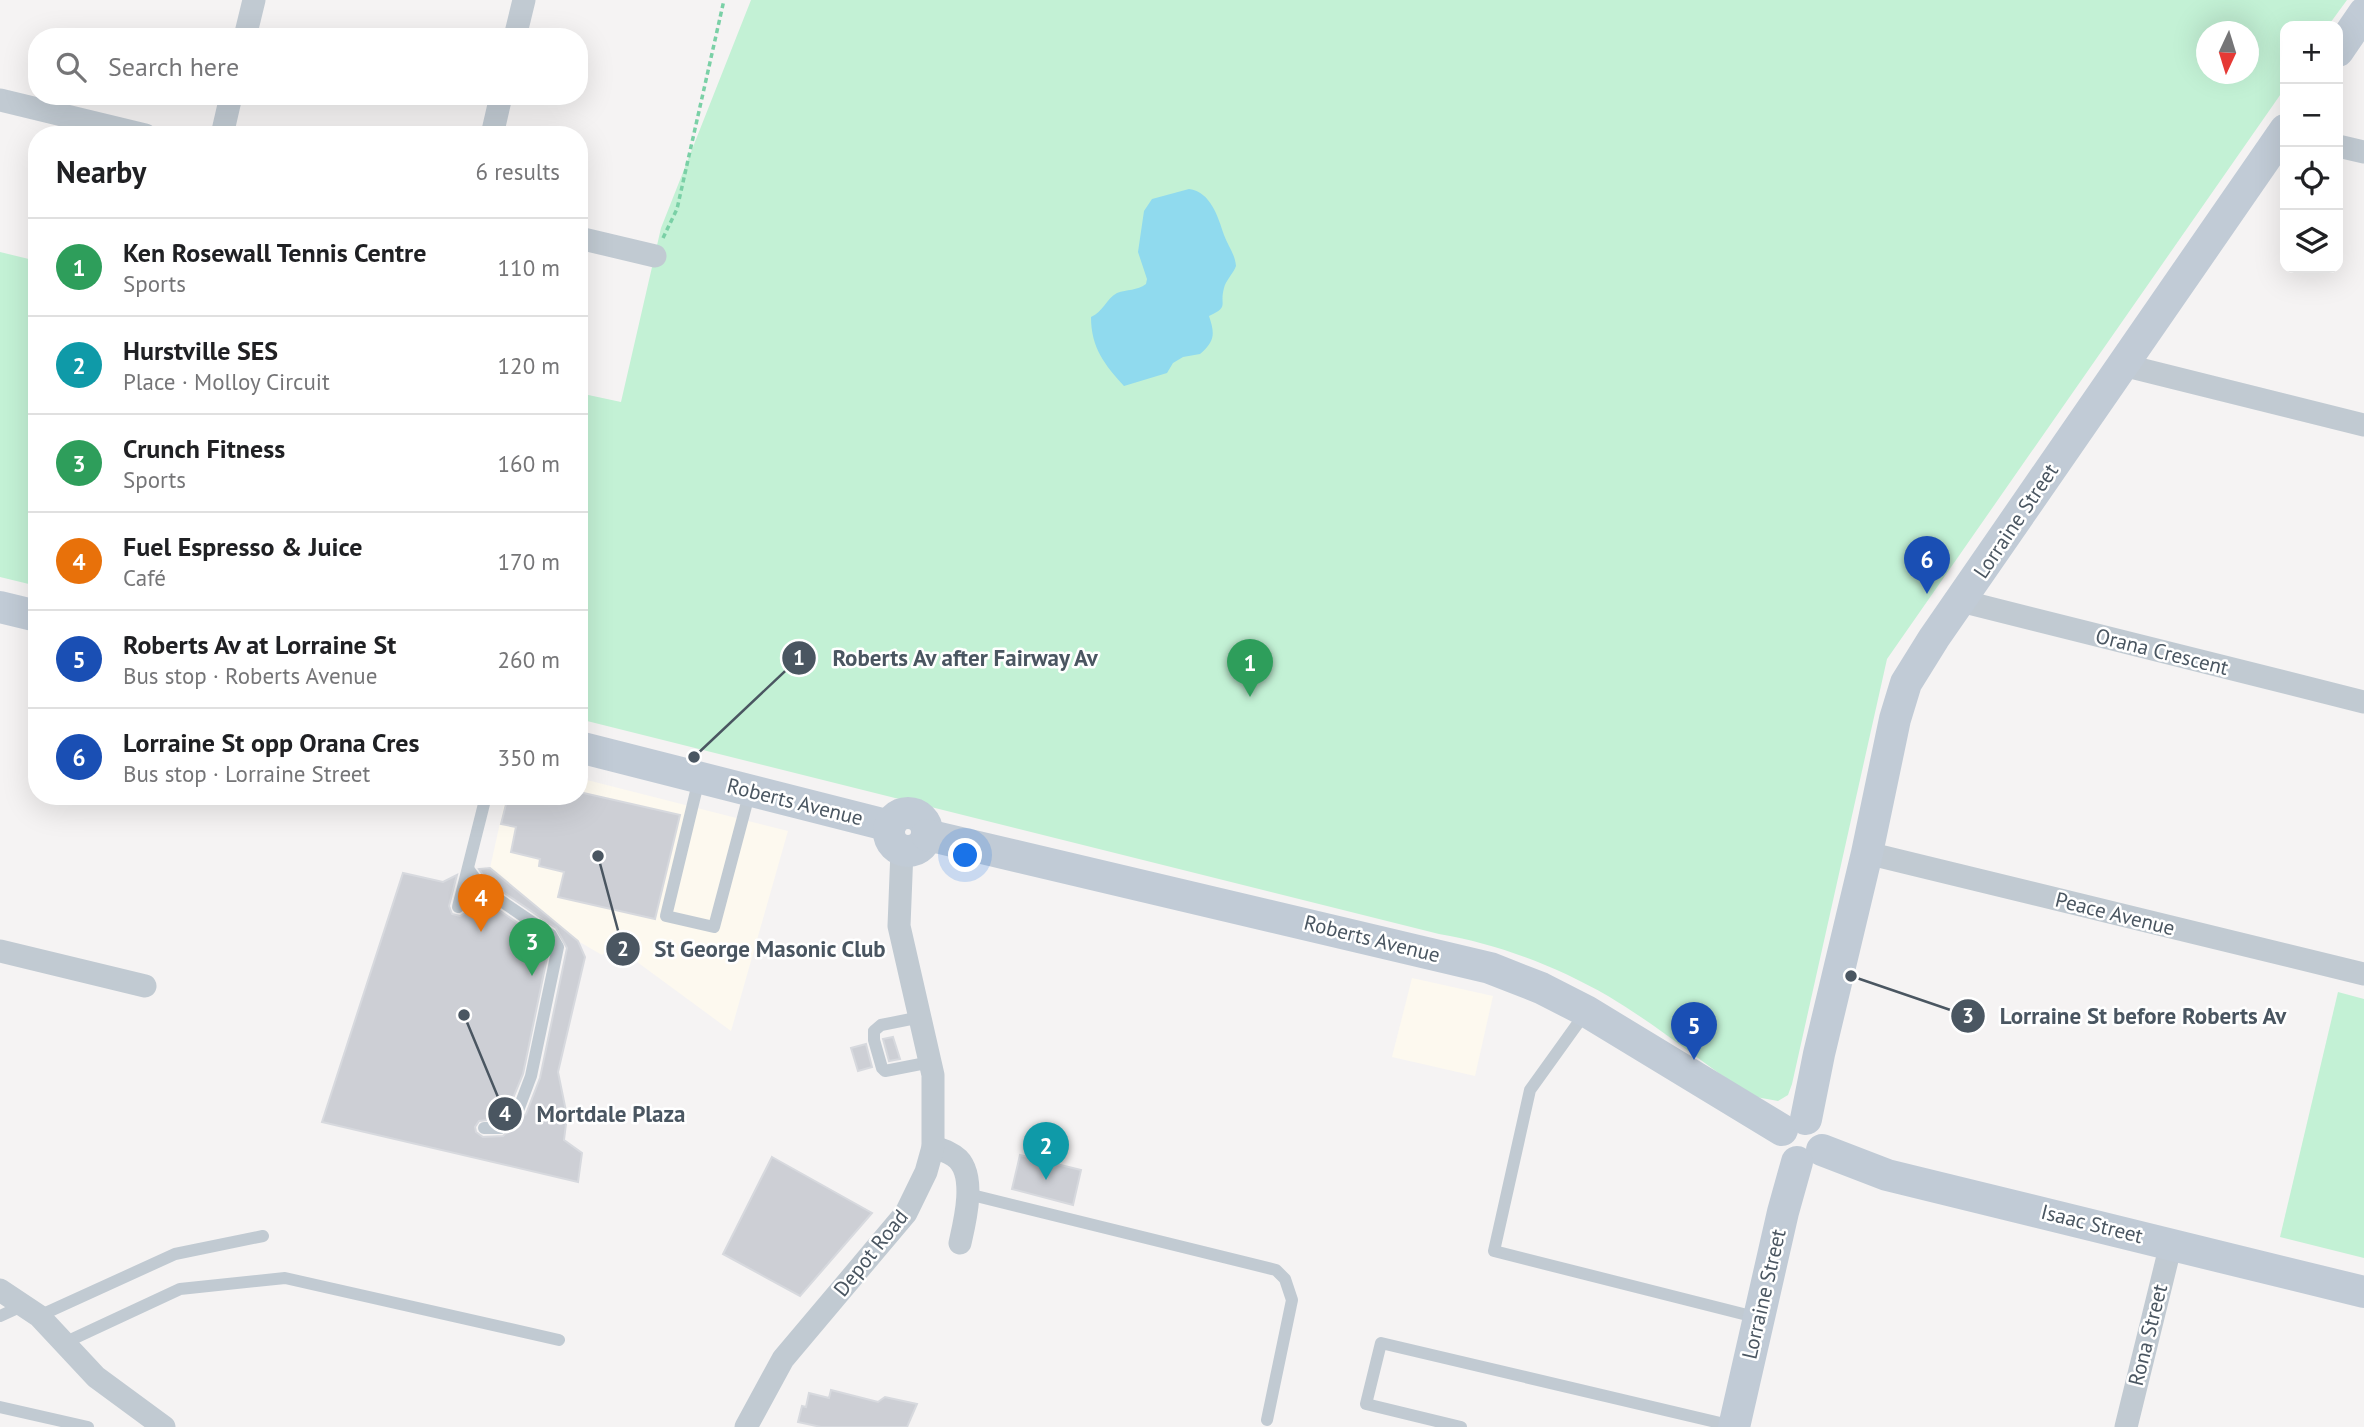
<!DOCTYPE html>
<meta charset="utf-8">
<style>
:root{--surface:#fff;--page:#f2f2f2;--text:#202124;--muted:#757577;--line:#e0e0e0;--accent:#7c3aed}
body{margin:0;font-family:"PT Sans",sans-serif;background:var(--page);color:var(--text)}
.controls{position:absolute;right:21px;top:21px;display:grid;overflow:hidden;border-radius:14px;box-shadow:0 7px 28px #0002}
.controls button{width:63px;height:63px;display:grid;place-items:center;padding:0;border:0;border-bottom:2px solid var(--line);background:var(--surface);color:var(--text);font:35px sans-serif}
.compass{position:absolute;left:2196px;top:21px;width:63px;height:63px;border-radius:50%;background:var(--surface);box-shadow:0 7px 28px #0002;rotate:184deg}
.you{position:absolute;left:966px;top:856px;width:24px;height:24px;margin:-18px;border:5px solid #fff;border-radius:50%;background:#1a73e8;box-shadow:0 0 0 10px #1a73e833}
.badge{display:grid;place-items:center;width:46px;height:46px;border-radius:50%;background:var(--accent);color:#fff;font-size:23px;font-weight:700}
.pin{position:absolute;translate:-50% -58px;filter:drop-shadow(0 2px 4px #0008)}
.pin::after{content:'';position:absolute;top:37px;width:24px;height:21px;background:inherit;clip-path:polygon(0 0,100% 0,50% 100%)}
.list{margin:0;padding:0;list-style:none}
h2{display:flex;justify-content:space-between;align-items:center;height:91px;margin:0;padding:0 28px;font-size:30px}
h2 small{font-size:23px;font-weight:400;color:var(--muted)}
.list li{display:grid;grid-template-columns:46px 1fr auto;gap:21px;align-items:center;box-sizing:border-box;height:98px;padding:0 28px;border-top:2px solid var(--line)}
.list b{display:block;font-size:26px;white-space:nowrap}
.list p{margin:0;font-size:23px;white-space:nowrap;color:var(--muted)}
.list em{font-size:23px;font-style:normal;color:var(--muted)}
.icon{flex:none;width:38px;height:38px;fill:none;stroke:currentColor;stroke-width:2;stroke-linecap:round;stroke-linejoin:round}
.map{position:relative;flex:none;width:2364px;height:1427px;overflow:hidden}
.search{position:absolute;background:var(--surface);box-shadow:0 7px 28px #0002;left:28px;top:28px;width:560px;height:77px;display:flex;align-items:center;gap:18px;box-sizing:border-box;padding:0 24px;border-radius:28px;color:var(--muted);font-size:26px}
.panel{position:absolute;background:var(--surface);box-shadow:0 7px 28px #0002;left:28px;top:126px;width:560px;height:679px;border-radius:28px}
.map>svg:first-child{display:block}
.commercial{fill:#fdf9ef}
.green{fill:#c3f1d5;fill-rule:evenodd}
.water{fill:#90daee}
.building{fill:#cdcfd5;stroke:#d7d9de;stroke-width:2}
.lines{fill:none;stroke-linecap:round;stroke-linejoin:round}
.path{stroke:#7ad0a6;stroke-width:3.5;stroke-dasharray:5 3.5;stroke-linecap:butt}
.lane{stroke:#c1cad2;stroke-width:12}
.street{stroke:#c1cad2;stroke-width:23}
.secondary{stroke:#c1cbd6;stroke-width:32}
.labels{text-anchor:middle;stroke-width:5;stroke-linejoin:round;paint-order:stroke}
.street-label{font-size:21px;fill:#4a5661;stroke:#fff}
.leader{fill:none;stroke:#4a5661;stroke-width:2.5}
.callout-dot{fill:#4a5661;stroke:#fff;stroke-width:2.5}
.mark-label{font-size:21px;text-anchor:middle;font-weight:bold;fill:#fff}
.callout-label{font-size:23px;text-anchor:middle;font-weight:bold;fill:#4a5661;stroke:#fff;stroke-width:5;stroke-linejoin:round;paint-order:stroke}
</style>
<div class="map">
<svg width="2364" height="1427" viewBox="0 0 2364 1427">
<rect width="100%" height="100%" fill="#f5f3f3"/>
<g class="commercial">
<polygon points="579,778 788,831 731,1031 614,945 602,955 578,941 490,868 506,796 579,796"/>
<polygon points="1412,978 1493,996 1475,1076 1392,1057"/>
</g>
<g class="green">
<path d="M751,0h1596l-19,26h-43v62l-398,571 -95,425 -4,11 -10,6 -22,-4 -12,-6c-45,-31 -89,-67 -136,-95 -52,-30 -110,-52 -169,-62l-860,-215v-326l42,9 40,-174zM2206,32h42v42h-42z"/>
<polygon points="0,252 37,261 37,586 0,577"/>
<polygon points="2338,992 2364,999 2364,1258 2280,1237"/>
</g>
<path class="water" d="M1189,189c22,3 29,28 35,46 4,11 11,19 12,31 -3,8 -10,14 -12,22 -5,18 6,18 -15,28 6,18 6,25 -9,38l-17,3 -10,6 -6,10 -43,13c-19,-21 -33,-38 -33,-69 12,-5 15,-18 26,-24 10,-4 20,-2 29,-9l1,-5 -9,-27 6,-41 8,-12z"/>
<g class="building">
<polygon points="579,792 680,815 655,919 558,897 564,872 539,866 540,859 511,852 516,827 501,824 508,796 579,796"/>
<polygon points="490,868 578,941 585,957 558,1072 567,1116 564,1140 582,1153 578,1182 322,1122 403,873 443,882 457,875 449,906 452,914 460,916 465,913 472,889 477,895 544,941 549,948 523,1074 511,1103 496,1119 479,1121 475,1127 476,1132 483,1137 503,1136 526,1114 540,1078 567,948 556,928 488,882 479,869"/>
<polygon points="893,1037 900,1059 889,1061 883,1039"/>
<polygon points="866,1044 872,1067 858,1071 851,1048"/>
<polygon points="1020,1155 1081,1170 1073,1205 1012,1189"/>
<polygon points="772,1157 872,1213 800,1296 723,1254"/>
<polygon points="831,1390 878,1402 885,1397 917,1404 907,1427 821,1427 798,1422 802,1406 806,1407 809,1393 829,1398"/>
</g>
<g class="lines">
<polyline class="path" points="663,238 677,209 724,0"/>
<g class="lane">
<polyline points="699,779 666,916 714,927 750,791"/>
<polyline points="469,870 482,888 551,935 558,947 531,1076 519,1108 500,1128 484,1128"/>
<polyline points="458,907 486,796"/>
<polyline points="1586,1012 1530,1090 1494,1251 1759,1318"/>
<polyline points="921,1017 881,1025 874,1031 874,1040 882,1068 885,1071 931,1062"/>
<polyline points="968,1194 1276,1270 1285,1279 1292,1300 1267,1420"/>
<polyline points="0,1316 24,1305"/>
<polyline points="39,1316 175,1254 263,1236"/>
<polyline points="64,1343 180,1289 285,1278 559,1340"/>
<polyline points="0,1407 88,1427"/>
<polyline points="1461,1427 1366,1404 1381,1343 1733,1426"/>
</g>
<g class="street">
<polyline points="245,37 254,0"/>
<polyline points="515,37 524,0"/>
<polyline points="0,100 145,135"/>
<polyline points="222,135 231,96"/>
<polyline points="492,135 501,96"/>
<polyline points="2338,146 2364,152"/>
<polyline points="579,238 655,256"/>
<polyline points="2123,365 2364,425"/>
<polyline points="1961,601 2364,702"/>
<polyline points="1867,853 2364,974"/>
<polyline points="0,951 145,986"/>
<path d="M933,1147c9,3 18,5 25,12 18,18 7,62 2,84"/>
<polyline points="0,1290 39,1316 96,1377 164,1427"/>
<polyline points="746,1427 783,1359 906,1213 926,1172 933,1147 933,1075 899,926 902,850"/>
<polyline points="2126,1427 2171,1244"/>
</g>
<g class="secondary">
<polyline points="2338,51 2364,13"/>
<polyline points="0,607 37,616"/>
<polyline points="579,747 890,826"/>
<circle cx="908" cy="832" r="19"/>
<polyline points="927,835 1490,968 1541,988 1586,1011 1782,1130"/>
<polyline points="1806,1119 1819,1054 1867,853 1895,719 1906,683 1934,638 2285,130"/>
<polyline points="1822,1150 1887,1175 2364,1292"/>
<polyline points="1734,1427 1783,1212 1797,1162"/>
</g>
</g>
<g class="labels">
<g class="street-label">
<text transform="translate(2016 521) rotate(-56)" y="7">Lorraine Street</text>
<text transform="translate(2162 652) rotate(14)" y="7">Orana Crescent</text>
<text transform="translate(795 802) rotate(14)" y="7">Roberts Avenue</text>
<text transform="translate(2115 914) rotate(14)" y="7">Peace Avenue</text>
<text transform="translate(1372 939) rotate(14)" y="7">Roberts Avenue</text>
<text transform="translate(2092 1224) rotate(14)" y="7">Isaac Street</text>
<text transform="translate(871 1253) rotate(-51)" y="7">Depot Road</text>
<text transform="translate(1764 1294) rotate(-77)" y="7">Lorraine Street</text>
<text transform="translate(2148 1335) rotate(-76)" y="7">Rona Street</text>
</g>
</g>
<path class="leader" d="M694 757L799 658M598 856L623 949M1851 976L1968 1016M464 1015L505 1114"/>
<g class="callout-dot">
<circle cx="694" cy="757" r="7"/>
<circle cx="598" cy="856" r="7"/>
<circle cx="1851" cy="976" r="7"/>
<circle cx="464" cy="1015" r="7"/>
<circle cx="799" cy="658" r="18"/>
<circle cx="623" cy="949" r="18"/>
<circle cx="1968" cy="1016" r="18"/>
<circle cx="505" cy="1114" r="18"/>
</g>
<g class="mark-label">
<text x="799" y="665">1</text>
<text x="623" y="956">2</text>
<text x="1968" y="1023">3</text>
<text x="505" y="1121">4</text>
</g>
<g class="callout-label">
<text x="965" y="666">Roberts Av after Fairway Av</text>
<text x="770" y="957">St George Masonic Club</text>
<text x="2143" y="1024">Lorraine St before Roberts Av</text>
<text x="611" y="1122">Mortdale Plaza</text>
</g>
</svg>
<div class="controls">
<button>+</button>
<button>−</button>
<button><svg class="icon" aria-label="locate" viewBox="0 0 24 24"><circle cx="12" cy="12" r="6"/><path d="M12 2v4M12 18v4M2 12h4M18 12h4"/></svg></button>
<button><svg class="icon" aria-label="layers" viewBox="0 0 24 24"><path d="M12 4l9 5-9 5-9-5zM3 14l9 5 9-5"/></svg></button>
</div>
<svg class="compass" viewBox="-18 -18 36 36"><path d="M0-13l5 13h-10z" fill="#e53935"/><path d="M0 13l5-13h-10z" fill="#757577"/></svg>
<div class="you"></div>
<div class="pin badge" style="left:1250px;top:697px;background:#2e9e5b">1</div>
<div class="pin badge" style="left:1046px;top:1180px;background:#0f9aa8">2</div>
<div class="pin badge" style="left:532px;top:976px;background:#2e9e5b">3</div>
<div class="pin badge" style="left:481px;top:932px;background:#e8710a">4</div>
<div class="pin badge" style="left:1694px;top:1060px;background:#1a4fb4">5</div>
<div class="pin badge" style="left:1927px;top:594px;background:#1a4fb4">6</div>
<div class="search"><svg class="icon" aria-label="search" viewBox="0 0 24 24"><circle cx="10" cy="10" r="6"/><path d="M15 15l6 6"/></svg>Search here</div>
<section class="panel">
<h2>Nearby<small>6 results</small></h2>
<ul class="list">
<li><span class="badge" style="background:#2e9e5b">1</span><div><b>Ken Rosewall Tennis Centre</b><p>Sports</p></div><em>110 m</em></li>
<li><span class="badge" style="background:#0f9aa8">2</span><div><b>Hurstville SES</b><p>Place · Molloy Circuit</p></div><em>120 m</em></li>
<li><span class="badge" style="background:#2e9e5b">3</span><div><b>Crunch Fitness</b><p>Sports</p></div><em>160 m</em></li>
<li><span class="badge" style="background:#e8710a">4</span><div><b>Fuel Espresso &amp; Juice</b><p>Café</p></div><em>170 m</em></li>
<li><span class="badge" style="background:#1a4fb4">5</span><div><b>Roberts Av at Lorraine St</b><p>Bus stop · Roberts Avenue</p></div><em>260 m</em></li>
<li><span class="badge" style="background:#1a4fb4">6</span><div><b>Lorraine St opp Orana Cres</b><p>Bus stop · Lorraine Street</p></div><em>350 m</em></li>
</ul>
</section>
</div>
